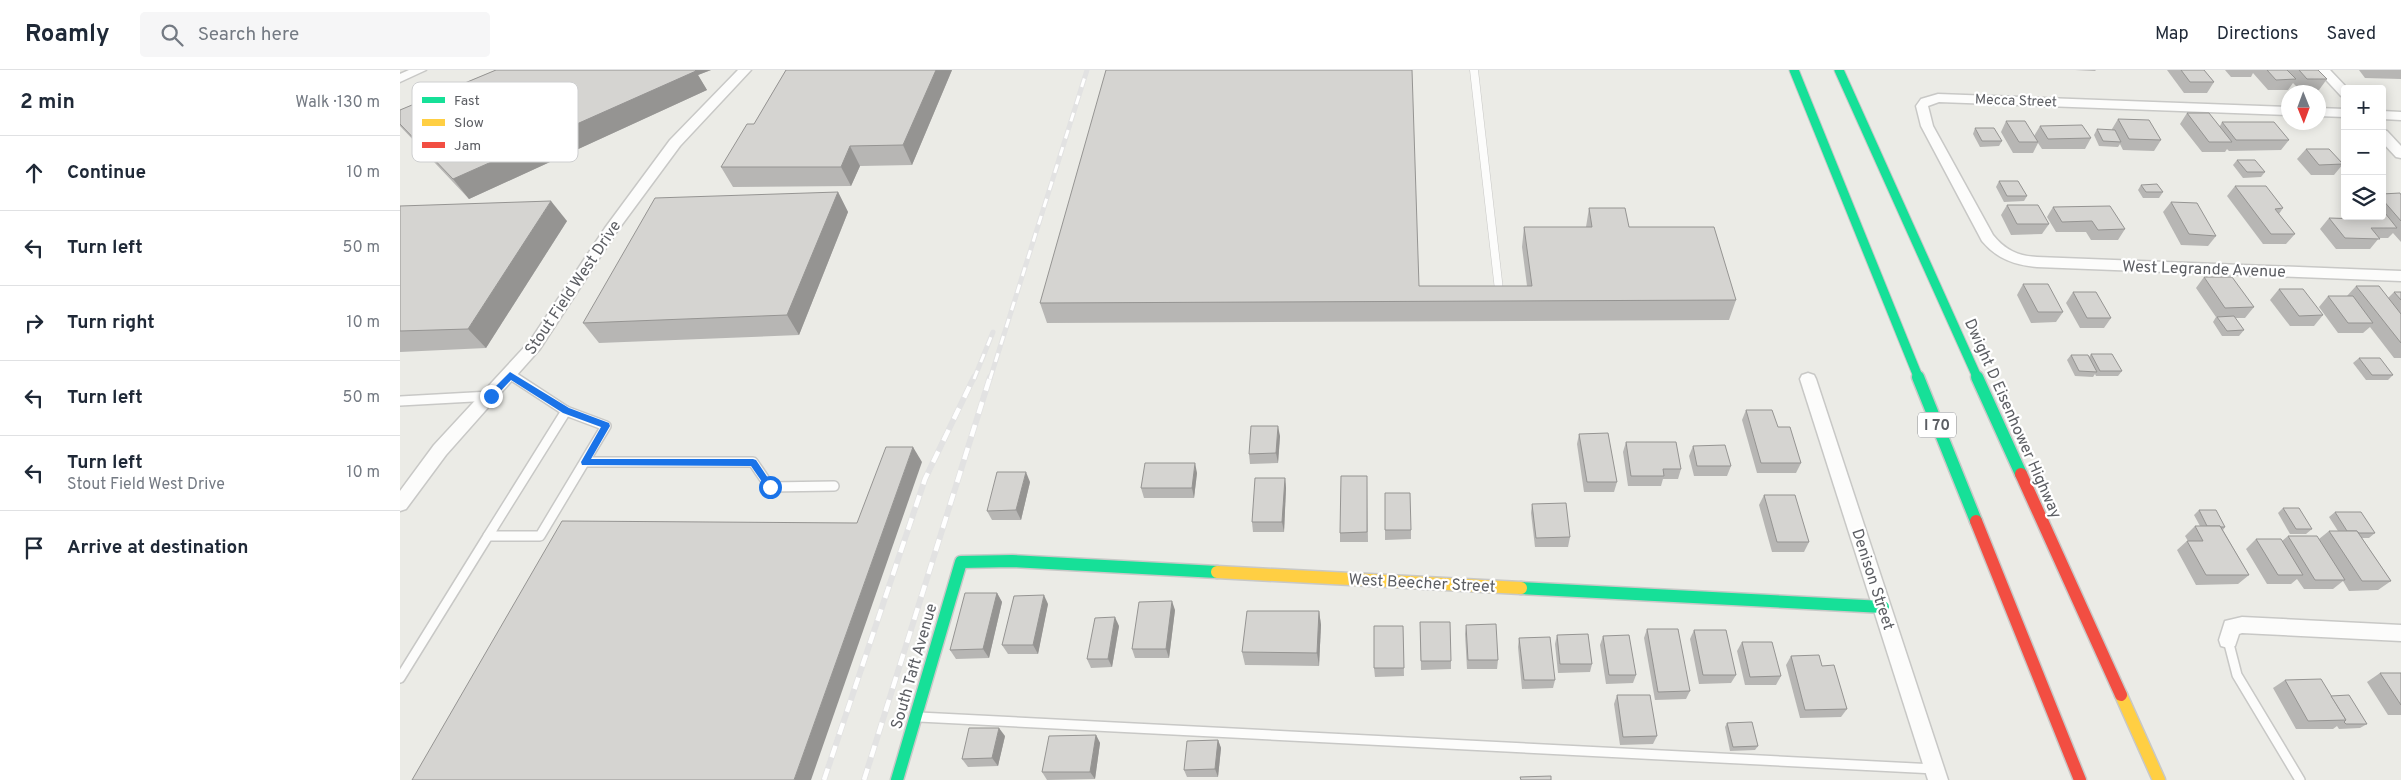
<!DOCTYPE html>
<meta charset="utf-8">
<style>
:root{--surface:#fff;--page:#f6f6f7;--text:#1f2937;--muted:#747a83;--line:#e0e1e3}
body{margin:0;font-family:Overpass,sans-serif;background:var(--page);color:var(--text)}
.controls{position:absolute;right:15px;top:15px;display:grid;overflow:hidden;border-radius:5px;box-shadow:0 2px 12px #0003}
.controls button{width:45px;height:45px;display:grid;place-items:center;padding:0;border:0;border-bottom:1px solid var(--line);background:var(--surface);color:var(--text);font:25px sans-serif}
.compass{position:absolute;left:1881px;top:15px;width:45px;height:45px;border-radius:50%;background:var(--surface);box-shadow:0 2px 12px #0003;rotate:179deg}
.stop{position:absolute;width:15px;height:15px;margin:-11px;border:4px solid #1a73e8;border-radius:50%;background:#fff}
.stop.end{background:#1a73e8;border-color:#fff;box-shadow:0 1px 5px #0008}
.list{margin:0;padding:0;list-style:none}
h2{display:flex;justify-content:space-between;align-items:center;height:65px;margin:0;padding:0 20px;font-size:21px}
h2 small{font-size:16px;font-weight:400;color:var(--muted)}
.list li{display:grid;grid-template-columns:32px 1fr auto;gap:15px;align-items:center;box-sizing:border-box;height:75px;padding:0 20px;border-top:1px solid var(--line)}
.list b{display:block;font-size:19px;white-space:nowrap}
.list p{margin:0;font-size:16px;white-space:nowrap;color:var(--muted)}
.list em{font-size:16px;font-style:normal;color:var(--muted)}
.icon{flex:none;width:28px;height:28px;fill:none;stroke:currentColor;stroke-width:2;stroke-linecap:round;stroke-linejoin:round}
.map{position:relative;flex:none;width:2001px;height:710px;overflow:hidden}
header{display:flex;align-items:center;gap:30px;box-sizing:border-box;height:70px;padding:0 25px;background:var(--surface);border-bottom:1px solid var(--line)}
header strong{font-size:24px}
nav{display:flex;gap:28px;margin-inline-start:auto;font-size:18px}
.search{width:350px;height:45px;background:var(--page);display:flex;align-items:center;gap:12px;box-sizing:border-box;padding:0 18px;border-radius:5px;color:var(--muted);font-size:19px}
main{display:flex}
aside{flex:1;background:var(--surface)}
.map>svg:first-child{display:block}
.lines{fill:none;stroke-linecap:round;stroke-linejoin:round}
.lane-far1-casing{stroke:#c8c8c6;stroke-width:9}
.lane-casing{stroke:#c8c8c6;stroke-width:12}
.street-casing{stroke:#c8c8c6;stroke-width:3}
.fast-far1-casing{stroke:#c8c8c7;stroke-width:11}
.fast-casing{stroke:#c8c8c7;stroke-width:15}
.slow-casing{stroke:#c8c8c7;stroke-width:15}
.jam-casing{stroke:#c8c8c7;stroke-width:15}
.lane-far1{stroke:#fcfcfb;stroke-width:8}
.lane{stroke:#fcfcfb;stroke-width:9}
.street{fill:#fcfcfb;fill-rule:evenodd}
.fast-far1{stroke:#16e098;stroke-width:9}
.fast{stroke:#16e098;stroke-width:12}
.slow{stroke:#ffcf43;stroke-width:12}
.jam{stroke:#f24e42;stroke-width:12}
.rail-far1-casing{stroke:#e2e2e2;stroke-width:5}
.rail-casing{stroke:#e2e2e2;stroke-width:6}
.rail-far1{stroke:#fff;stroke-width:3;stroke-dasharray:9;stroke-linecap:butt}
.rail{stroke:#fff;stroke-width:4.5;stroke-dasharray:12;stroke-linecap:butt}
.wall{fill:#b7b6b4}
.shaded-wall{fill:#959492}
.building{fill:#d5d4d1;stroke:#959492}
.route{fill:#1a73e8}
.labels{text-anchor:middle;stroke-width:4.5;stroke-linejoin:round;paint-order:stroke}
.far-street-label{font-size:14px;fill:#5c5e63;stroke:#fff}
.shield{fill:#fff;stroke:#8d8e92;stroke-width:1}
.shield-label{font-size:15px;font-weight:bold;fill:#5c5e63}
.street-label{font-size:16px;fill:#5c5e63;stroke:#fff}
.key{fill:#fff;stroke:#cecfd0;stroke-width:1}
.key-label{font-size:14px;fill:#5c5e63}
</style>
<header>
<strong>Roamly</strong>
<div class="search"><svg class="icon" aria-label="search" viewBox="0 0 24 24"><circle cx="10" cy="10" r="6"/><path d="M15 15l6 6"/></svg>Search here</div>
<nav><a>Map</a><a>Directions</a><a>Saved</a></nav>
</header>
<main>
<aside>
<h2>2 min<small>Walk · 130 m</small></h2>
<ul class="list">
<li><svg class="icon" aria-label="ahead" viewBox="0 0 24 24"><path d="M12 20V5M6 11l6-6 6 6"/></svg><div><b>Continue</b></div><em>10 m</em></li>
<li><svg class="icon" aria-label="left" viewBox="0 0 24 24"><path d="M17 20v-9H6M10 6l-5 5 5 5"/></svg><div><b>Turn left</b></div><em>50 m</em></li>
<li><svg class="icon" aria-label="right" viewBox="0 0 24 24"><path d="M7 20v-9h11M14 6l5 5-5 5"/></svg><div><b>Turn right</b></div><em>10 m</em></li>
<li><svg class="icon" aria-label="left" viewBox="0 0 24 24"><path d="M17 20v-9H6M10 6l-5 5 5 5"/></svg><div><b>Turn left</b></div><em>50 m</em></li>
<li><svg class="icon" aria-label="left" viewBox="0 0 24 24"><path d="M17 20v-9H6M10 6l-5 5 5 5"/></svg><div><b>Turn left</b><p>Stout Field West Drive</p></div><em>10 m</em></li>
<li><svg class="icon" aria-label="arrive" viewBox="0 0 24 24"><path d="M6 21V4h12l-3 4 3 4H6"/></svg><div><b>Arrive at destination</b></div></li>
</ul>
</aside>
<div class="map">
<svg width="2001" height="710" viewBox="0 0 2001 710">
<rect width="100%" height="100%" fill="#ebebe6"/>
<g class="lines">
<defs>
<g id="lane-far1">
<polyline points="1074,0 1099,220"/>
<polyline points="110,305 116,309"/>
</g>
<g id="lane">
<polyline points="114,307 166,341"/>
<polyline points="0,331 91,326"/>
<polygon points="166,341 206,356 140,466 88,466"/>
<polyline points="185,392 353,392 370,417 434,416"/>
<polyline points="1828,570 1837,605 1900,710"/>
<polyline points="0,608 88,466"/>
<polyline points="519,647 1535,699"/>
</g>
<g id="street">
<polygon points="9,0 26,0 0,12 0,4"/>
<polygon points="338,0 351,0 280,76 215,164 140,279 46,385 6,439 0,441 0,421 34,375 130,271 205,158 270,70"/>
<polygon points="1917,0 1930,0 1948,19 1945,19 1945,27 1941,26"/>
<path d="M1538,24l350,13v8l-349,-13 -11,4 5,20 60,109c12,15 25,21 44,22l364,14v10l-364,-14c-22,-2 -40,-8 -55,-26l-61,-115 -5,-20 5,-7z"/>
<polygon points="1918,38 1945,39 1945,47 1918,46"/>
<polygon points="1982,41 2001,42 2001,50 1982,49"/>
<polygon points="1982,60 1987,61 2001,76 2001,88 1996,87 1982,72"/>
<polygon points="1408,303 1414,305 1416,309 1548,710 1528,710 1400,309 1402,305"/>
<polygon points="1842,547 2001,555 2001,571 1842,563 1839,564 1835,576 1828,578 1821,576 1819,570 1825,551"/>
</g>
<g id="fast-far1">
<polyline points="1394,0 1519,309"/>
<polyline points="1439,0 1578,309"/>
</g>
<g id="fast">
<polyline points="1518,307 1576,451"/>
<polyline points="1577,307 1621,404"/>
<polyline points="1121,518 1483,537"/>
<polyline points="497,710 561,492 612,491 817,502"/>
</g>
<g id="slow">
<polyline points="817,502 1121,518"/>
<polyline points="1721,625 1759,710"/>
</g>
<g id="jam">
<polyline points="1621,404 1721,625"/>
<polyline points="1576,451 1680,710"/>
</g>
</defs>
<use href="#lane-far1" class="lane-far1-casing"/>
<use href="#lane" class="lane-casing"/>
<use href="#street" class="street-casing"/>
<use href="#fast-far1" class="fast-far1-casing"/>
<use href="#fast" class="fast-casing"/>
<use href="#slow" class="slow-casing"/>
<use href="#jam" class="jam-casing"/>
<use href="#lane-far1" class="lane-far1"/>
<use href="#lane" class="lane"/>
<use href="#street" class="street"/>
<use href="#fast-far1" class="fast-far1"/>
<use href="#fast" class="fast"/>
<use href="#slow" class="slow"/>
<use href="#jam" class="jam"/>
<defs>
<g id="rail-far1">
<polyline points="574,309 593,262"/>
<polyline points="590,309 687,0"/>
</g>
<g id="rail">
<polyline points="424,710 525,409 574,307"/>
<polyline points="464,710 590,307"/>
</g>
</defs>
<use href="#rail-far1" class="rail-far1-casing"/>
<use href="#rail" class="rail-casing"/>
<use href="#rail-far1" class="rail-far1"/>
<use href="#rail" class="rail"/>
</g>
<g class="wall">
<polygon points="96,0 311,0 298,5 307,20 69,129 0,56 0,40"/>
<polygon points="386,0 552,0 512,95 460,96 451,116 333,117 321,97 354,54"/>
<polygon points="1675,0 1696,0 1695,1"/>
<polygon points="1767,0 1804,0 1814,12 1807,23 1784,23"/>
<polygon points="1825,0 1918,0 1927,9 1919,20 1900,20 1893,13 1888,20 1868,20 1853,3 1851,7 1831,7"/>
<polygon points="1959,0 2001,0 2001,9 1965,8"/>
<polygon points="1787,43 1820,56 1822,52 1889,70 1881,80 1829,81 1827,79 1825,82 1802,82 1780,54"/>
<polygon points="1718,49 1761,70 1754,81 1723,80 1720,74 1718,77 1699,76 1694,65 1697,59 1712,60 1712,59"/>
<polygon points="1606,51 1634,66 1640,56 1691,68 1685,79 1642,79 1638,73 1633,83 1613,83 1601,62"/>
<polygon points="1575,58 1602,71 1599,76 1580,77 1573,64"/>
<polygon points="1945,62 1945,72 1941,67"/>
<polygon points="1906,79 1943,94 1934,105 1911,105 1897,89"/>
<polygon points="1837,90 1865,102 1861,107 1843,108 1833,95"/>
<polygon points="1599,111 1627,126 1624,131 1604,132 1596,117"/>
<polygon points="1741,115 1763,122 1759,128 1743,128 1738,120"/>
<polygon points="1835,116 1883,138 1879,144 1895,164 1886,174 1863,174 1827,126"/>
<polygon points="438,122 448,142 399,265 199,273 183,253"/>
<polygon points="1982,124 2001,125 2001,172 1993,163 1988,168 1979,168 1970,179 1936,179 1920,159 1929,148 1956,148 1957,146 1982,146"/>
<polygon points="1771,132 1816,166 1808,176 1781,175 1763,142"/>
<polygon points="1607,135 1649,154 1642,164 1611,165 1601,145"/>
<polygon points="0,136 167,151 86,278 0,282"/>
<polygon points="1653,137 1725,159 1718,170 1691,170 1686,162 1656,162 1647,147"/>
<polygon points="1189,138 1229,157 1336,230 1329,250 647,253 640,233 1019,216 1127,216 1122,177 1124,157 1186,157"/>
<polygon points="1804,207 1854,237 1845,248 1835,248 1844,260 1839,266 1822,266 1813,252 1816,247 1796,218"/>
<polygon points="1623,214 1663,242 1656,252 1631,253 1617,225"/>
<polygon points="1956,216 1988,228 1994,222 2001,222 2001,288 1994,288 1970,257 1963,263 1938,263 1919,237 1928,226 1947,226"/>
<polygon points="1879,219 1923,245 1914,256 1890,256 1870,230"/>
<polygon points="1673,222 1711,248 1704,258 1680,258 1666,233"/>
<polygon points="1691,284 1722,301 1718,306 1696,306 1695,304 1693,307 1675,306 1667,290 1671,285 1689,287"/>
<polygon points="1959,288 1993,305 1988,310 1966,310 1953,293"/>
<polygon points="1346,340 1378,357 1401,393 1396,403 1357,403 1342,350"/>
<polygon points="1179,364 1217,412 1214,422 1184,422 1177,374"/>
<polygon points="880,366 878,393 850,394 849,384"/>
<polygon points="1226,372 1281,399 1278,409 1263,409 1261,416 1228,416 1223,382"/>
<polygon points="1293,376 1331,396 1327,406 1294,406 1289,386"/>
<polygon points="797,403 794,428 744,428 741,418"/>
<polygon points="967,406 968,472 940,472 940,463"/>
<polygon points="885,408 886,418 884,462 853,462 852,452"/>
<polygon points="630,412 621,450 592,450 587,441"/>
<polygon points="985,423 1011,460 1011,469 985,470"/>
<polygon points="1364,425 1409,472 1404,482 1372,482 1359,435"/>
<polygon points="1132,434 1170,467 1168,477 1135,477 1131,443"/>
<polygon points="1883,438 1912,459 1906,464 1890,464 1878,443"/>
<polygon points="1799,440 1825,457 1823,460 1849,505 1838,514 1796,515 1777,480 1787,471 1788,471 1785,466 1795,456 1800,456 1794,445"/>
<polygon points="1935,442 1975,463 1969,468 1962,468 1991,511 1978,520 1949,521 1943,511 1933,519 1904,519 1897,509 1891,514 1867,514 1846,479 1856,469 1882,471 1888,466 1919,469 1929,461 1938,461 1929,447"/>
<polygon points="597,523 602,532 589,588 556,589 550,580"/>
<polygon points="648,534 638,584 608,584 602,575"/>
<polygon points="775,540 769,588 735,588 732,579"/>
<polygon points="919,541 921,555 919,596 845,595 842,582"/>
<polygon points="1020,552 1051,591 1051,599 1021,600"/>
<polygon points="1066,555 1098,590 1097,599 1067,599 1065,564"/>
<polygon points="719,556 712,597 691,598 687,589"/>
<polygon points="1003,556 1004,606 975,607 974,598"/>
<polygon points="1247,559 1290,621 1286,629 1255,630 1244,568"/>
<polygon points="1294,560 1336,605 1331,613 1299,614 1290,569"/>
<polygon points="1157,565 1192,594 1190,602 1158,603 1155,574"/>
<polygon points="1203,566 1236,605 1233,613 1206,614 1200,575"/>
<polygon points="1119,568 1155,610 1153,618 1122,619 1118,577"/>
<polygon points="1342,572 1381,606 1376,615 1345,615 1337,581"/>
<polygon points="1391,586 1422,596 1447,639 1441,647 1400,648 1386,595"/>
<polygon points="1980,603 2001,603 2001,645 1988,645 1967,612"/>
<polygon points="1885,610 1931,626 1967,654 1960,658 1939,659 1937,656 1933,659 1896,659 1873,618"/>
<polygon points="1217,625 1257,666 1253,674 1220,675 1214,634"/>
<polygon points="1327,653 1358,676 1355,680 1330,681 1325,657"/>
<polygon points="696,665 700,673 695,709 647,710 642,702"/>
<polygon points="605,666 598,696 568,697 562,689"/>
<polygon points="818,670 821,678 818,707 787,707 784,700"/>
</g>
<g class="shaded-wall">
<polygon points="287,0 311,0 298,5 307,20 69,129 53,109"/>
<polygon points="536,0 552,0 512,95 503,75"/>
<polygon points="450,76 460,96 451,116 441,97"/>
<polygon points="438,122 448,142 399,265 387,245"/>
<polygon points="151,131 167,151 86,278 68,259"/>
<polygon points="878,356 880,366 878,393 876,383"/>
<polygon points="513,377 522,392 411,710 394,710"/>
<polygon points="795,393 797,403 794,428 792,418"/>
<polygon points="626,402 630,412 621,450 616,440"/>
<polygon points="885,408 886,418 884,462 882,452"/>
<polygon points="597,523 602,532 589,588 583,579"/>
<polygon points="644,525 648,534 638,584 633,575"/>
<polygon points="772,531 775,540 769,588 766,579"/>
<polygon points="919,541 921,555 919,596 917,583"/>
<polygon points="715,547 719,556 712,597 708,589"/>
<polygon points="599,658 605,666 598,696 592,688"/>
<polygon points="696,665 700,673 695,709 690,702"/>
<polygon points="818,670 821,678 818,707 815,699"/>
</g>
<g class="building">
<polygon points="96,0 295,0 296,1 53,109 0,54 0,40"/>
<polygon points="386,0 536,0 503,75 450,76 441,97 321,97 347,54 354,54"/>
<polygon points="706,0 1012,0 1019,216 1132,216 1124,157 1192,157 1189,138 1225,138 1229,157 1314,157 1336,230 640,233"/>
<polygon points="1781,0 1804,0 1814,12 1790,12"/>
<polygon points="1867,0 1887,0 1896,9 1876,10"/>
<polygon points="1899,0 1918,0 1927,9 1907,9"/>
<polygon points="1787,43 1809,43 1832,72 1809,72"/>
<polygon points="1718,49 1749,50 1761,70 1729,69"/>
<polygon points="1606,51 1625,51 1638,72 1619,72"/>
<polygon points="1822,52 1874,52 1889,70 1836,70"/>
<polygon points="1682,55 1691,68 1648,69 1640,56"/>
<polygon points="1575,58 1594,58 1602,71 1582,71"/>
<polygon points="1697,59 1715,60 1721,72 1703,71"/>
<polygon points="1906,79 1929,79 1943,94 1919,95"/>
<polygon points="1837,90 1855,90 1865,102 1847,102"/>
<polygon points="1599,111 1618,111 1627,126 1607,126"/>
<polygon points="1757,114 1763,122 1746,122 1741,115"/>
<polygon points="1835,116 1866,116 1883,138 1875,139 1895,164 1871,164"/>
<polygon points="438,122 387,245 183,253 255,128"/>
<polygon points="2000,123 2001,125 2001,151 1982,129 1982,124"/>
<polygon points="151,131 68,259 0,261 0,136"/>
<polygon points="1771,132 1797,133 1816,166 1789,164"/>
<polygon points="1607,135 1638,135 1649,154 1617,154"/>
<polygon points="1710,136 1725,159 1698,160 1692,151 1662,152 1653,137"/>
<polygon points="1982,143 1985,143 1997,158 1971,158 1980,169 1945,168 1929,148 1964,149 1963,146 1982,146"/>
<polygon points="1804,207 1832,207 1854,237 1825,238"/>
<polygon points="1623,214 1648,214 1663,242 1638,242"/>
<polygon points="1956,216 1979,216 2001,244 2001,273"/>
<polygon points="1879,219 1903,219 1923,245 1899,246"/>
<polygon points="1673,222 1696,222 1711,248 1687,248"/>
<polygon points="1994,222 2001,222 2001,230"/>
<polygon points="1928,226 1953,226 1973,253 1948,253"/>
<polygon points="1834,246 1844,260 1827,261 1817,247"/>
<polygon points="1691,284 1712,284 1722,301 1700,301"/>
<polygon points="1671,285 1688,285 1697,302 1679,301"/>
<polygon points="1959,288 1980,288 1993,305 1972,305"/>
<polygon points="1346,340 1372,340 1378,357 1390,357 1401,393 1361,393"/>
<polygon points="851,356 878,356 876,383 849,384"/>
<polygon points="1208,363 1217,412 1187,412 1179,364"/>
<polygon points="1226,372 1276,372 1281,399 1263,399 1264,406 1231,406"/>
<polygon points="1325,375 1331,396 1297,396 1293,376"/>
<polygon points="486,377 513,377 394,710 12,710 162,451 457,453"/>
<polygon points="745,393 795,393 792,418 741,418"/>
<polygon points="597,402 626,402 616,440 587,441"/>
<polygon points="941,406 967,406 967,462 940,463"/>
<polygon points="855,408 885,408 882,452 852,452"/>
<polygon points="985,423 1010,423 1011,460 985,460"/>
<polygon points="1364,425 1395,425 1409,472 1377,472"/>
<polygon points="1166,433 1170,467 1136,468 1132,434"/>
<polygon points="1883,438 1899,438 1912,459 1896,459"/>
<polygon points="1799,440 1816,440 1825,457 1821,457 1820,456 1807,456"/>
<polygon points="1935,442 1961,442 1975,463 1959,463 1957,461 1947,461"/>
<polygon points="1795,456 1820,456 1849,505 1806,505 1787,471 1803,471"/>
<polygon points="1929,461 1957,461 1991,511 1962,511"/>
<polygon points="1888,466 1917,466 1945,510 1915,510"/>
<polygon points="1856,469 1881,469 1903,505 1878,505"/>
<polygon points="565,523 597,523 583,579 550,580"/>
<polygon points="644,525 633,575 602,575 614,526"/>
<polygon points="772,531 766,579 732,579 739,532"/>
<polygon points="847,541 919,541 917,583 842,582"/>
<polygon points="715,547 708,589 687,589 695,548"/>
<polygon points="1020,552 1050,552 1051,591 1021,591"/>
<polygon points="1096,554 1098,590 1068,590 1066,555"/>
<polygon points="974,556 1003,556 1004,598 974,598"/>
<polygon points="1247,559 1278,559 1290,621 1258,622"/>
<polygon points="1294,560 1326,560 1336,605 1303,605"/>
<polygon points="1188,564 1192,594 1160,594 1157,565"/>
<polygon points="1229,565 1236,605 1209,605 1203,566"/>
<polygon points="1150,567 1155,610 1124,610 1119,568"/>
<polygon points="1342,572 1372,572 1381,606 1350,607"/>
<polygon points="1419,585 1422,596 1434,595 1447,639 1405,640 1391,586"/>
<polygon points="1980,603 2001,603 2001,635"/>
<polygon points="1921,609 1946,650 1908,651 1885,610"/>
<polygon points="1217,625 1250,625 1257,666 1223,667"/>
<polygon points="1949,625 1967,654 1946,654 1944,652 1946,650 1931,626"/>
<polygon points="1352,652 1358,676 1333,677 1327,653"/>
<polygon points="569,658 599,658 592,688 562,689"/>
<polygon points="696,665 690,702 642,702 649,666"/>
<polygon points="818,670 815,699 784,700 787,671"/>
<polygon points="1151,706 1151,710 1121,710 1120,707"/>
</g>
<polygon class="route" points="110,302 169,338 209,353 210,356 191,389 353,389 356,390 374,417 370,420 367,419 351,396 182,395 181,392 201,357 163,343 111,310 94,328 88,328 88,324"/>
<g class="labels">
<g class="far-street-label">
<text transform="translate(1616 30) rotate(2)" y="5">Mecca Street</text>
</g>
<rect class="shield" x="1518" y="342.5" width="38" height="25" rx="4"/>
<g class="shield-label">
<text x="1537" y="360">I 70</text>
</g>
<g class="street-label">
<text transform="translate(1804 198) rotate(2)" y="6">West Legrande Avenue</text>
<text transform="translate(172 217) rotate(-56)" y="6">Stout Field West Drive</text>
<text transform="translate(1614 348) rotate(66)" y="6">Dwight D Eisenhower Highway</text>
<text transform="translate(1474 509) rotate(72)" y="6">Denison Street</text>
<text transform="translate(1022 512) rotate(3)" y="6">West Beecher Street</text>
<text transform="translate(513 596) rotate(-74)" y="6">South Taft Avenue</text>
</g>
</g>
<rect x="12" y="12" width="166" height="80" rx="8" class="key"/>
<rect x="22" y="27" width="23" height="6" fill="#16e098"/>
<rect x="22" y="49" width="23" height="7" fill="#ffcf43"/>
<rect x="22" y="72" width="23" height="6" fill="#f24e42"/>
<g class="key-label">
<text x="54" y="35">Fast</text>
<text x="54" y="57">Slow</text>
<text x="54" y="80">Jam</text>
</g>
</svg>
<div class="controls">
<button>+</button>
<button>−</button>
<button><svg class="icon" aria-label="layers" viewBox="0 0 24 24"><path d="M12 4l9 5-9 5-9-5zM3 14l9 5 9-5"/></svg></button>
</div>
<svg class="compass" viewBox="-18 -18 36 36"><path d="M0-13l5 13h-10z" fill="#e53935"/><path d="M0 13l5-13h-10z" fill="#747a83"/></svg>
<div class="stop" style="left:370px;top:417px"></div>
<div class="stop end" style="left:91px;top:326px"></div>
</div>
</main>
